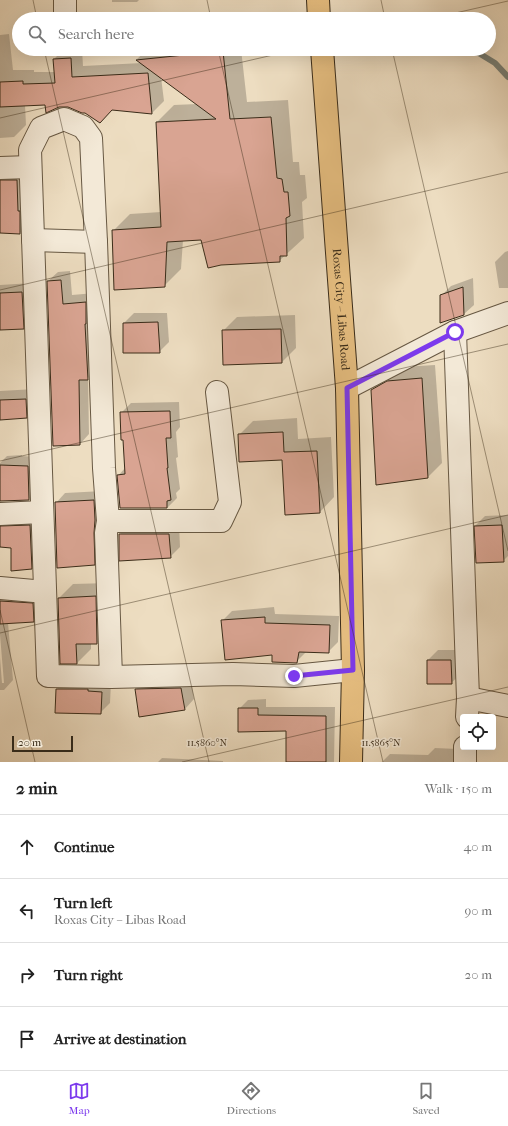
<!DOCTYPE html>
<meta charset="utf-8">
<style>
:root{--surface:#fff;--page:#f2f2f2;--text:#222;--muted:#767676;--line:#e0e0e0;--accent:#7c3aed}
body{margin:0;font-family:"IM FELL French Canon",serif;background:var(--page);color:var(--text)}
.controls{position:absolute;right:12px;bottom:12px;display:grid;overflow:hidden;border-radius:4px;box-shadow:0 4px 16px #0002}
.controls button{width:36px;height:36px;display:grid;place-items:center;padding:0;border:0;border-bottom:1px solid var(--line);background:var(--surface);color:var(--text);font:20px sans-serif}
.scale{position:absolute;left:12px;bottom:10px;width:61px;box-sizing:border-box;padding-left:4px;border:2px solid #3a2c19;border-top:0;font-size:11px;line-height:14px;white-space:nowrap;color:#3a2c19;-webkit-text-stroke:3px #f3e9d7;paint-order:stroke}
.stop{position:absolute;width:12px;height:12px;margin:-9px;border:3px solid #7c3aed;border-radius:50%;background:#fff}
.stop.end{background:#7c3aed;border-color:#fff;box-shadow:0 1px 4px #0008}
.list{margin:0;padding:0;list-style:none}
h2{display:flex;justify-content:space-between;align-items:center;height:52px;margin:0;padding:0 16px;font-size:17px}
h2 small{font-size:13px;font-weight:400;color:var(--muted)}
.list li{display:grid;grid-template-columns:26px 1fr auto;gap:12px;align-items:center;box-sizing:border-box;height:64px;padding:0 16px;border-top:1px solid var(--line)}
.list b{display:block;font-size:15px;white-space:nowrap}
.list p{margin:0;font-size:13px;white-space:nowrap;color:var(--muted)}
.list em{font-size:13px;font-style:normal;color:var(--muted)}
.icon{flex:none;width:22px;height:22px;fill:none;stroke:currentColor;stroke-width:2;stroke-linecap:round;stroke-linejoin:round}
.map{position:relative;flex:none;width:508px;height:762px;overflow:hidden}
.search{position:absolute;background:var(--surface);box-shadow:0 4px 16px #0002;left:12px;right:12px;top:12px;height:44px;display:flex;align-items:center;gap:10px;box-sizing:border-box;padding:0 14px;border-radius:22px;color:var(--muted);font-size:15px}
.sheet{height:308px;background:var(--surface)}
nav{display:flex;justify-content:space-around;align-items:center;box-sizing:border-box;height:56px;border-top:1px solid var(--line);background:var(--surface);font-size:11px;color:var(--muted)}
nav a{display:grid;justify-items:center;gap:2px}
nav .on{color:var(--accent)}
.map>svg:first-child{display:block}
.shadow{fill:#0003}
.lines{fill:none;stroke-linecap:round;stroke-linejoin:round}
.stream{stroke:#76817b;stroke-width:6}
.building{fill:#d9a492;stroke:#3a2c19}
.minor-casing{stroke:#675843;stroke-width:24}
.major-casing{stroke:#3a2c19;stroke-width:24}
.minor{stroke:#f3e9d7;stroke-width:22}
.major{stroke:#e6be80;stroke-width:22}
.route{stroke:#7c3aed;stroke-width:5}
.ticks{fill:none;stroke:#3a2c19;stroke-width:1;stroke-opacity:0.45}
.labels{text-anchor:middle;stroke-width:3;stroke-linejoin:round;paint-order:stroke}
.street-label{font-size:12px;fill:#3a2c19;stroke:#f3e9d7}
.ticks-label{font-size:10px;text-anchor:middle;fill:#3a2c19;stroke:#f3e9d7;stroke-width:3;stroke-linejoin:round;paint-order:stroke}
</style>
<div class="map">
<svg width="508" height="762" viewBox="0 0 508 762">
<rect width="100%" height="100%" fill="#edddc1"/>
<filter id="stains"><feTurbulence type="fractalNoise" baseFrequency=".005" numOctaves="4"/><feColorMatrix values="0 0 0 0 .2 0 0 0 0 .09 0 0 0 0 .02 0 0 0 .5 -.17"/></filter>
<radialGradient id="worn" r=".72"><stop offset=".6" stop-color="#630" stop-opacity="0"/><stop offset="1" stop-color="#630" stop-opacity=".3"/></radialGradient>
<g class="shadow">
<polygon points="112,0 139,0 137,2 112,2"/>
<polygon points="9,34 13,70 34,70 34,72 55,72 54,59 64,49 82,49 83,66 142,63 137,59 148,49 241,49 247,102 288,100 293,162 299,162 300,175 305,175 307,198 302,202 304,238 279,261 202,239 183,240 181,269 164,286 113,231 130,214 161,212 157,122 174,105 197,104 161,77 164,101 152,113 113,109 100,122 86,112 68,106 46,104 25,105 26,125 14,137 0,138 0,35"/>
<polygon points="0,165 27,171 30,223 20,233 0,232"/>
<polygon points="508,251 508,288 499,288 495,262 505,252"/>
<polygon points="70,271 72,295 95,293 97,369 88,378 89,434 80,444 48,281 58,272"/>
<polygon points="473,278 474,305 464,314 441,296 451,286"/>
<polygon points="32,283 33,318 23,328 0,329 0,285"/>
<polygon points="134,313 167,313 169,342 159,352 124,323"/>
<polygon points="295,315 296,348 282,362 224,364 223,331 237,317"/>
<polygon points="435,365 442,463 428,477 372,390 386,376 402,367"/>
<polygon points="35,389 36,407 26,417 0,419 0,391"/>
<polygon points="179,402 180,427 176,432 178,457 176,458 180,489 176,493 177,498 167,508 118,476 125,468 121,413 131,403"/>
<polygon points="297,418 298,439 331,437 334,497 320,512 286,514 283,459 239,435 253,421"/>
<polygon points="22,455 22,456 38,457 39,489 29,499 0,500 0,463 7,456"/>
<polygon points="103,491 104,554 94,564 56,503 65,493"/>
<polygon points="0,512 40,516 41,559 31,569 12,547 0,547"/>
<polygon points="508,515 508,556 503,561 475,526 485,516"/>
<polygon points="129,524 179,524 180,547 170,557 120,560 120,534"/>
<polygon points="109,583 111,629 97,643 91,643 91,649 77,663 59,598 73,584"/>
<polygon points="0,591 42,594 43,611 33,621 8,623 13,680 4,690 0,690 0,658 2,683 4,683 0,635"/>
<polygon points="274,607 275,614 339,616 338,642 328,652 306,652 296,662 273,654 222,621 232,611"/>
<polygon points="438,650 461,650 461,674 451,683 428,660"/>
<polygon points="191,678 194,699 185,709 136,689 146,680"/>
<polygon points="66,679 111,683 110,703 100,713 57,689"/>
<polygon points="266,699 266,707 335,707 334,762 286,762 287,730 239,709 248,700"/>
<polygon points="435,748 458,749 458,762 382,762 390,754 428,755"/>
<polygon points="162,758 223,761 223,762 158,762"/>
</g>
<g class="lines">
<polyline class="stream" points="472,49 495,63 508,77"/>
</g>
<g class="building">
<polygon points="223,51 230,119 271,117 277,178 282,179 284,192 288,192 290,216 286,218 287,256 280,256 280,262 221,265 208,268 201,240 167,242 165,287 114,290 112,230 161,227 156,122 216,119 136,60"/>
<polygon points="71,58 72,77 148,73 152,114 112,110 100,123 85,113 82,113 68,107 59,107 46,113 45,105 0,107 0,82 23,81 23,84 55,83 53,59"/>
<polygon points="0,180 17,180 18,211 20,211 20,234 0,233"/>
<polygon points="61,280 63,304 86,302 86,324 85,324 88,380 79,380 80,445 53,446 47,281"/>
<polygon points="463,287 464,315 440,323 440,295"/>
<polygon points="22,292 24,329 0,330 0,293"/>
<polygon points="158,322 160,353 123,353 123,323"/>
<polygon points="281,329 282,363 223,365 222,330"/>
<polygon points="422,378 428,478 376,485 371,390 387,381"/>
<polygon points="26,399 27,418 0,420 0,400"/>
<polygon points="170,411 171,438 166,438 168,468 167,468 171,500 167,501 167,508 120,508 117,475 125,474 123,440 121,440 120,412"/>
<polygon points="283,432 284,452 317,451 320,513 285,515 282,460 239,462 238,434"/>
<polygon points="0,465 28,466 29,500 0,501"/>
<polygon points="94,500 95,520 94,533 95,565 57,568 55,502"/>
<polygon points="30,525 32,569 11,571 11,548 0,547 0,526"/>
<polygon points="502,525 504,562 476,563 474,526"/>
<polygon points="119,534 169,534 171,558 119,561"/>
<polygon points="96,596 97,644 76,644 77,664 60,664 58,598"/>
<polygon points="0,601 33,603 34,622 0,624"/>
<polygon points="265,617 265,623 330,625 329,653 299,652 297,663 272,662 272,655 225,660 221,620"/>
<polygon points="427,660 451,660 452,684 427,684"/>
<polygon points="181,688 185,710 139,717 135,689"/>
<polygon points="56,689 88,689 88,691 102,692 101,714 55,713"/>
<polygon points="238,708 258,708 258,715 326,716 326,762 286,762 286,731 238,732"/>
</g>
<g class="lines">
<defs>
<g id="minor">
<polyline points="65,19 65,0"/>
<polyline points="0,168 30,167"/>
<polyline points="33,240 96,242"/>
<polyline points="455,332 468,698 467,717"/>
<polyline points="347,388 455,332 508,313"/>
<polyline points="0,514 42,512"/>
<polyline points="108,521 221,521 230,502 217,392"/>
<polyline points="0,588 45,592"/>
<polyline points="111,677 106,533 108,521 104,468 96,242 91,138 83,127 64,119 41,128 30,150 48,676 111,677 233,674 294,676 353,670"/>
<polyline points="468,698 508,706"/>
<polyline points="465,762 465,747"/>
</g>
<g id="major">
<polyline points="318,0 319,19"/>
<path id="s1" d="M322,49l25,339 6,282 -2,92"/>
</g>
</defs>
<use href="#minor" class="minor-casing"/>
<use href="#major" class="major-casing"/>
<use href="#minor" class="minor"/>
<use href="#major" class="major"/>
</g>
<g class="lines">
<polyline class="route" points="294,676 353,670 347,388 455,332"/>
</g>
<path class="ticks" d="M33,0l4,19M207,0l4,19M381,0l4,19M429,19l79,-18M44,49l165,713M218,49l165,713M392,49l116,502M0,118l299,-69M0,290l508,-118M0,461l508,-117M0,610l35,152M0,633l508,-118M182,762l326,-75"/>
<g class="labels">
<g class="street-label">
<text dy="4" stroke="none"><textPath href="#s1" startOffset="261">Roxas City – Libas Road</textPath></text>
</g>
</g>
<g class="ticks-label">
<text x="207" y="746">11.5860°N</text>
<text x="381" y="746">11.5865°N</text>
</g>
<rect width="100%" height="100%" filter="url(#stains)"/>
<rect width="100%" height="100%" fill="url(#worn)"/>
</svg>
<div class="controls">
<button><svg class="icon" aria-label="locate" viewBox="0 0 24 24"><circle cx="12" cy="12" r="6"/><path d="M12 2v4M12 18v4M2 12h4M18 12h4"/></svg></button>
</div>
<div class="scale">20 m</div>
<div class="stop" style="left:455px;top:332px"></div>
<div class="stop end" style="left:294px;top:676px"></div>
<div class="search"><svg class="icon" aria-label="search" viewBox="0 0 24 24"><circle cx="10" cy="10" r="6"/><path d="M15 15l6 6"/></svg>Search here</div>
</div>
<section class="sheet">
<h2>2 min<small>Walk · 150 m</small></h2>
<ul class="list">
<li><svg class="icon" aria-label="ahead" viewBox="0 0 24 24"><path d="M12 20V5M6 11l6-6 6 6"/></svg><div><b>Continue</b></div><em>40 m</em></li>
<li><svg class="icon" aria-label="left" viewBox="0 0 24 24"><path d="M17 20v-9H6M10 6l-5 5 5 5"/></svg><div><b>Turn left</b><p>Roxas City – Libas Road</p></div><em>90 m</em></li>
<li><svg class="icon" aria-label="right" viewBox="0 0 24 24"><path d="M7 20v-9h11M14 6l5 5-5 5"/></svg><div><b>Turn right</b></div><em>20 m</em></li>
<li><svg class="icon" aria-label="arrive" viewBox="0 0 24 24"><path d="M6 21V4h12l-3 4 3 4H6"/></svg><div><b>Arrive at destination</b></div></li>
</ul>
</section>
<nav>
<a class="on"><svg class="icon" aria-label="map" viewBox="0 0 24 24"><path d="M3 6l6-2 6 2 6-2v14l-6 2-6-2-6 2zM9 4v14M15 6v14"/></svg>Map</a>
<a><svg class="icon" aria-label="directions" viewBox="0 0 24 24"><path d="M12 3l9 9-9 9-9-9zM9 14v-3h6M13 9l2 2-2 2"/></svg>Directions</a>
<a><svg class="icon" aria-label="saved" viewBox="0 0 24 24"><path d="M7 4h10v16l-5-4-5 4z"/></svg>Saved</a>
</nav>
